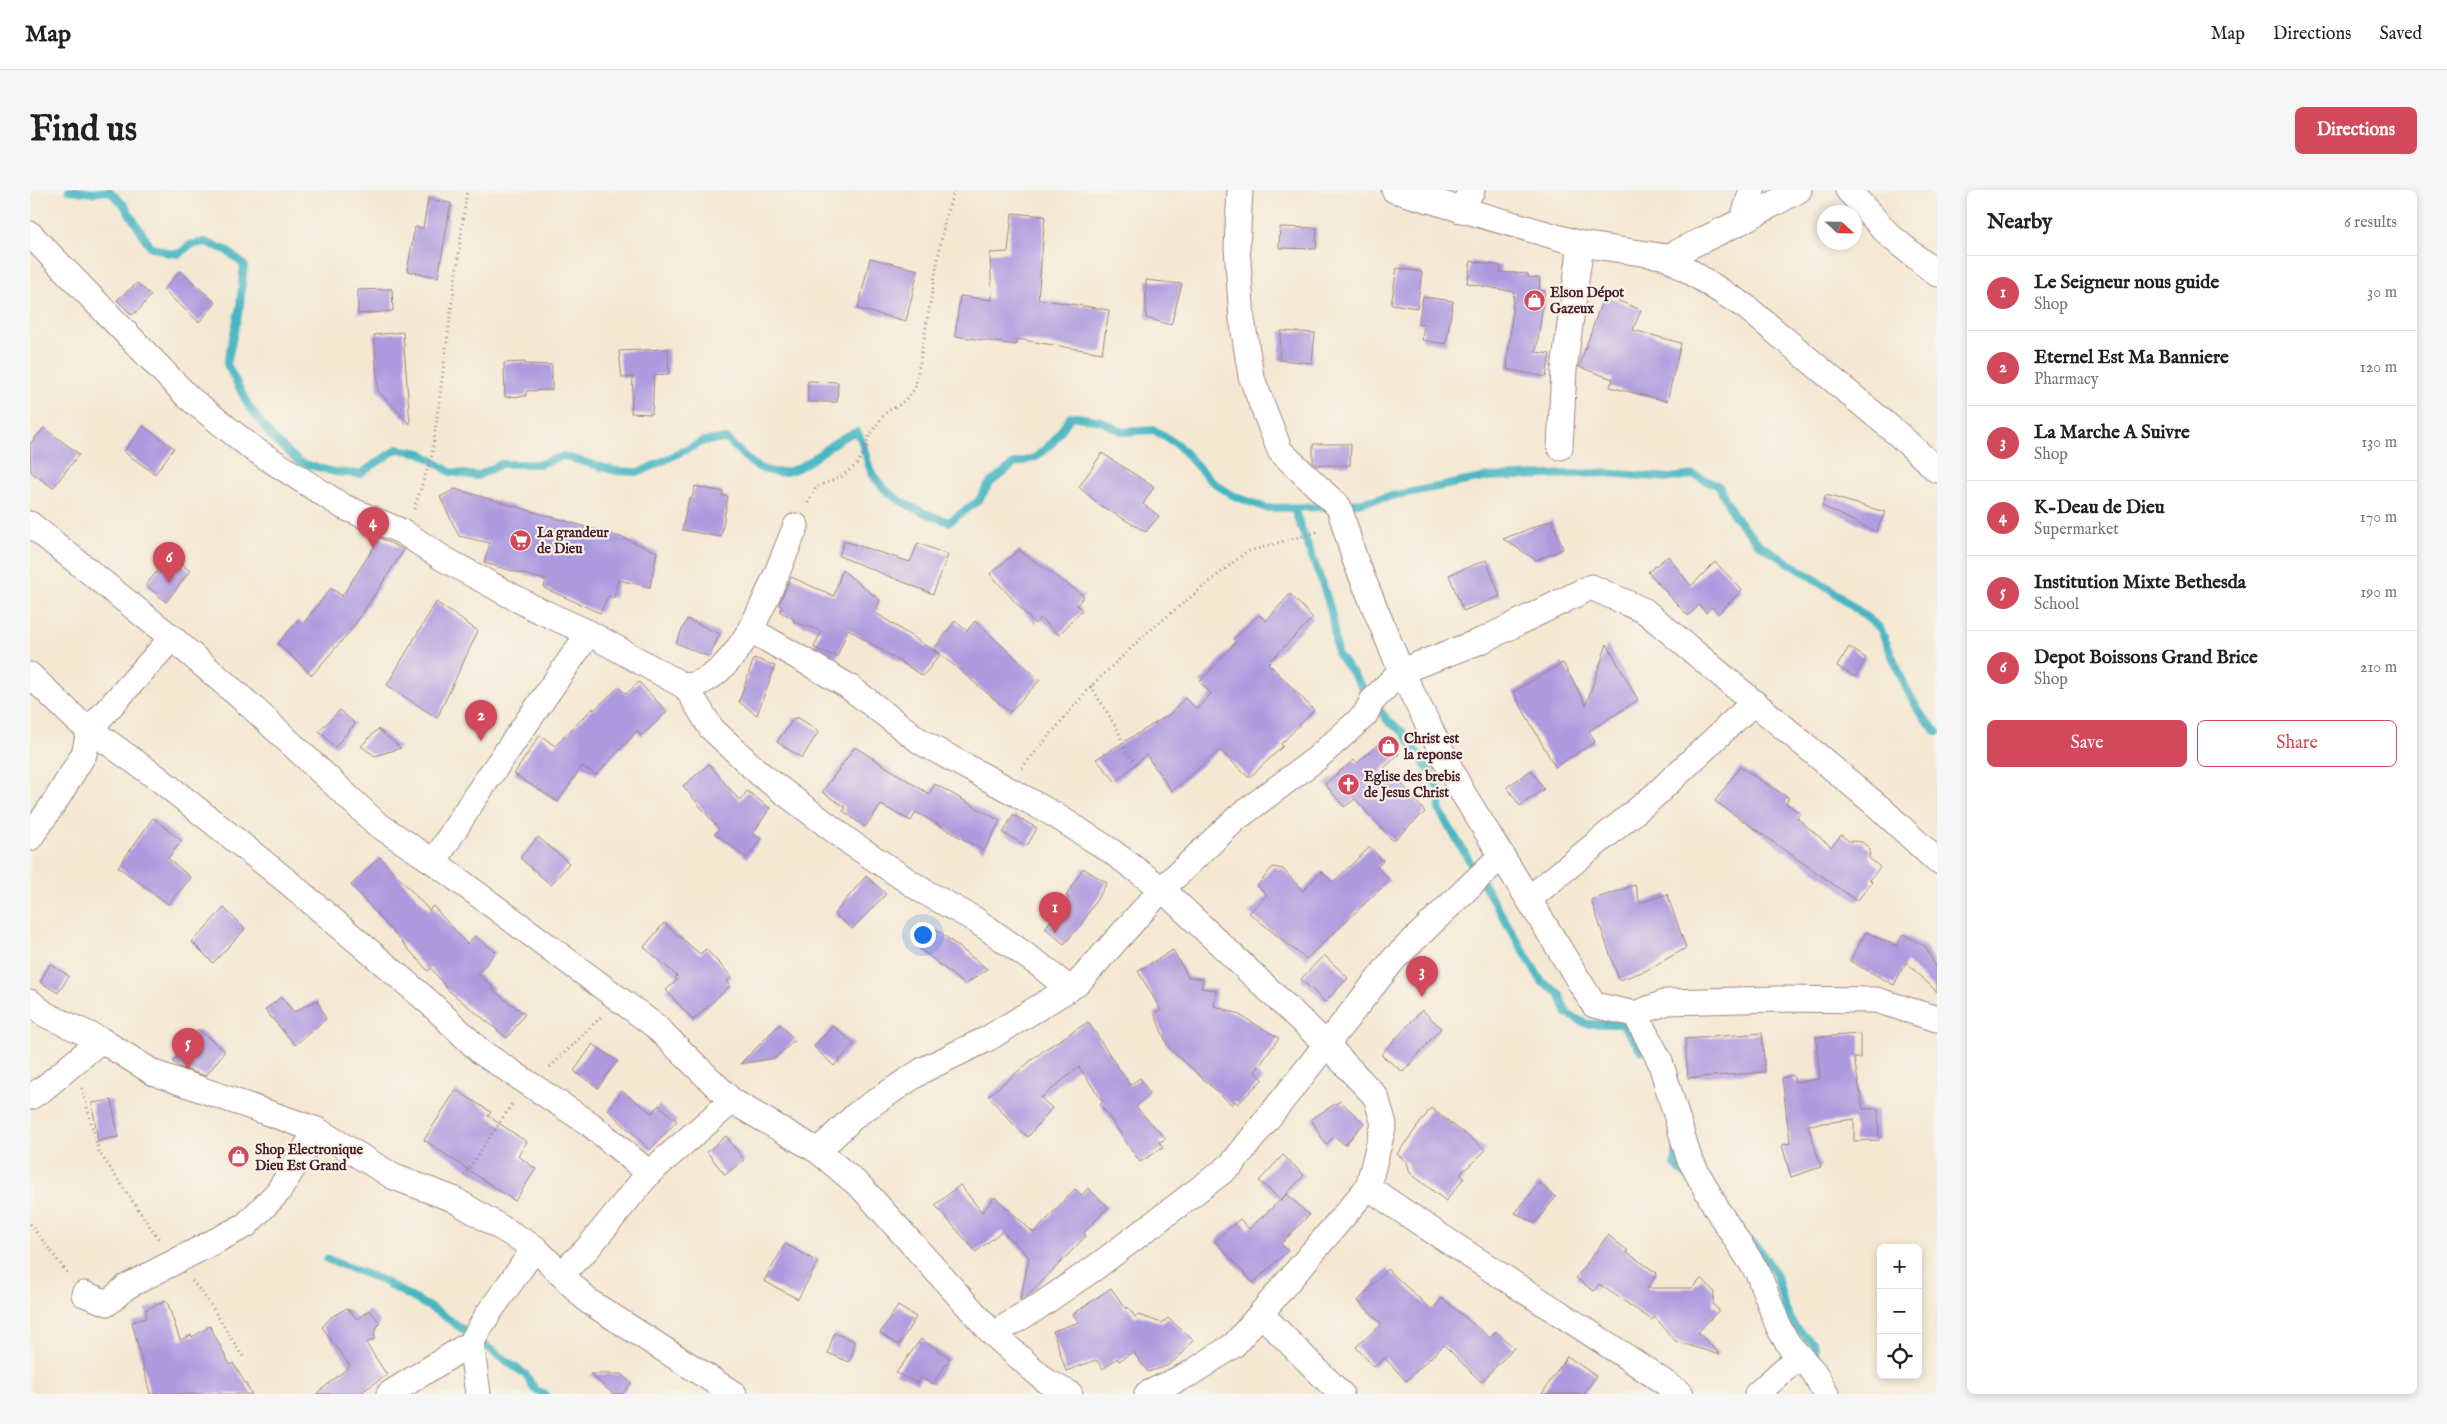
<!DOCTYPE html>
<meta charset="utf-8">
<style>
:root{--surface:#fff;--page:#f6f6f6;--text:#202124;--muted:#757577;--line:#e0e0e0;--accent:#d1495b}
body{margin:0;font-family:"IM FELL English",serif;background:var(--page);color:var(--text)}
.controls{position:absolute;right:15px;bottom:15px;display:grid;overflow:hidden;border-radius:8px;box-shadow:0 2px 8px #0003}
.controls button{width:45px;height:45px;display:grid;place-items:center;padding:0;border:0;border-bottom:1px solid var(--line);background:var(--surface);color:var(--text);font:25px sans-serif}
.compass{position:absolute;left:1787px;top:15px;width:45px;height:45px;border-radius:50%;background:var(--surface);box-shadow:0 2px 8px #0003;rotate:112deg}
.you{position:absolute;left:892px;top:744px;width:18px;height:18px;margin:-12px;border:4px solid #fff;border-radius:50%;background:#1a73e8;box-shadow:0 0 0 8px #1a73e833}
.badge{display:grid;place-items:center;width:32px;height:32px;border-radius:50%;background:var(--accent);color:#fff;font-size:16px;font-weight:700}
.pin{position:absolute;translate:-50% -41px;filter:drop-shadow(0 1px 2px #0008)}
.pin::after{content:'';position:absolute;top:26px;width:18px;height:15px;background:inherit;clip-path:polygon(0 0,100% 0,50% 100%)}
.list{margin:0;padding:0;list-style:none}
h2{display:flex;justify-content:space-between;align-items:center;height:65px;margin:0;padding:0 20px;font-size:21px}
h2 small{font-size:16px;font-weight:400;color:var(--muted)}
.list li{display:grid;grid-template-columns:32px 1fr auto;gap:15px;align-items:center;box-sizing:border-box;height:75px;padding:0 20px;border-top:1px solid var(--line)}
.list b{display:block;font-size:19px;white-space:nowrap}
.list p{margin:0;font-size:16px;white-space:nowrap;color:var(--muted)}
.list em{font-size:16px;font-style:normal;color:var(--muted)}
.actions{display:flex;gap:10px;padding:15px 20px}
.actions a{flex:1;padding:11px 0;border:1px solid var(--accent);border-radius:8px;text-align:center;font-size:18px;color:var(--accent)}
.actions .main{background:var(--accent);color:#fff}
.icon{flex:none;width:28px;height:28px;fill:none;stroke:currentColor;stroke-width:2;stroke-linecap:round;stroke-linejoin:round}
.map{position:relative;flex:none;width:1907px;height:1204px;overflow:hidden;border-radius:8px}
header{display:flex;align-items:center;gap:30px;box-sizing:border-box;height:70px;padding:0 25px;background:var(--surface);border-bottom:1px solid var(--line)}
header strong{font-size:24px}
nav{display:flex;gap:28px;margin-inline-start:auto;font-size:18px}
.intro{display:flex;align-items:center;justify-content:space-between;box-sizing:border-box;height:120px;padding:0 30px}
h1{margin:0;font-size:35px}
.button{padding:12px 22px;border-radius:8px;background:var(--accent);color:#fff;font-size:18px;font-weight:700}
main{display:flex;gap:30px;padding:0 30px}
aside{flex:1;background:var(--surface);border-radius:8px;box-shadow:0 2px 8px #0003}
.map>svg:first-child{display:block}
.lines{fill:none;stroke-linecap:round;stroke-linejoin:round}
.stream{stroke:#47b6c2;stroke-width:8}
.building{fill:#ad9adf}
.minor-casing{stroke:#a0847f;stroke-width:27}
.path{stroke:#a0847f;stroke-width:3;stroke-dasharray:1 4;stroke-linecap:butt}
.minor{stroke:#fff;stroke-width:25}
.labels{text-anchor:middle;stroke-width:4.5;stroke-linejoin:round;paint-order:stroke}
.poi-label{font-size:14px;font-weight:bold;fill:#4a1f2b;stroke:#f7f3e8;text-anchor:start}
</style>
<header>
<strong>Map</strong>
<nav><a>Map</a><a>Directions</a><a>Saved</a></nav>
</header>
<div class="intro"><h1>Find us</h1><a class="button">Directions</a></div>
<main>
<div class="map">
<svg width="1907" height="1204" viewBox="0 0 1907 1204">
<rect width="100%" height="100%" fill="#f7f3e8"/>
<filter id="ink" filterUnits="userSpaceOnUse"><feTurbulence type="fractalNoise" baseFrequency=".02" numOctaves="2"/><feDisplacementMap in="SourceGraphic" scale="10" xChannelSelector="R" yChannelSelector="G"/><feConvolveMatrix kernelMatrix="1 2 1 2 8 2 1 2 1" color-interpolation-filters="sRGB"/></filter>
<filter id="wash" filterUnits="userSpaceOnUse"><feTurbulence type="fractalNoise" baseFrequency=".0096" numOctaves="4" result="noise"/><feDisplacementMap in="SourceGraphic" scale="20" xChannelSelector="R" yChannelSelector="G"/><feGaussianBlur stdDeviation="1.12" result="paint"/><feColorMatrix in="noise" values="0 0 0 0 0 0 0 0 0 0 0 0 0 0 0 0 0 1.4 0 .05"/><feComposite in="paint" operator="in"/></filter>
<g filter="url(#wash)">
<rect width="100%" height="100%" fill="#f5e8d3"/>
<g class="lines">
<g class="stream">
<path d="M39,0l24,3 16,-2 15,14 26,41 18,7 11,1 11,-9 15,-3 21,8 18,15 -4,41 -13,58 21,41 22,30 29,27 35,10 26,2 37,-25 24,4 29,19 27,4 24,-12h39l23,-8 53,15 24,1 64,-31 22,-2c10,8 21,22 32,28 43,21 62,-25 99,-35 8,12 8,24 13,37 14,30 50,43 79,53l29,-21 12,-18 24,-19 22,-7 17,-15 18,-26 30,5 21,11 32,-2 23,14 33,36 22,15 34,13 64,-1"/>
<polyline points="1312,316 1457,287 1574,283 1640,288 1664,285 1689,296 1704,326 1729,354 1802,400 1850,438 1876,498 1890,523 1907,542"/>
<polyline points="1264,319 1295,401 1302,425 1307,463 1358,531 1373,542 1400,582 1411,604 1409,620 1512,792 1529,803 1537,824 1557,834 1592,834 1612,861"/>
<polyline points="1647,957 1645,975 1660,989"/>
<polyline points="1720,1051 1731,1061 1747,1086 1754,1115 1764,1136 1783,1153 1788,1175"/>
<polyline points="297,1069 351,1090 410,1123 496,1185 505,1200 515,1204"/>
</g>
</g>
<g id="blocks">
<g class="building">
<polygon points="398,9 421,13 408,87 377,81 385,37 393,38"/>
<polygon points="982,23 1015,26 1008,109 1079,120 1072,163 987,149 986,155 925,146 930,106 962,110 960,63 978,62"/>
<polygon points="1250,37 1287,38 1286,59 1249,58"/>
<polygon points="840,68 888,80 876,131 828,119"/>
<polygon points="1441,71 1471,76 1470,82 1498,84 1498,87 1510,88 1509,100 1515,101 1506,162 1520,164 1516,187 1477,179 1484,102 1437,93"/>
<polygon points="1367,78 1392,82 1387,118 1361,114"/>
<polygon points="150,81 186,113 169,132 133,100"/>
<polygon points="1116,90 1152,94 1141,135 1116,128"/>
<polygon points="107,93 121,105 110,119 102,125 87,110"/>
<polygon points="362,99 363,121 328,124 328,100"/>
<polygon points="1574,105 1611,120 1603,140 1651,153 1637,211 1580,197 1583,189 1549,177"/>
<polygon points="1393,107 1423,111 1416,154 1392,150 1394,135 1388,134"/>
<polygon points="1251,141 1285,143 1282,173 1249,170"/>
<polygon points="373,142 380,234 348,201 344,145"/>
<polygon points="638,159 639,184 624,185 622,224 601,223 603,187 592,188 589,161"/>
<polygon points="495,172 495,174 522,175 522,200 496,201 496,206 475,207 474,173"/>
<polygon points="778,191 808,192 807,212 778,212"/>
<polygon points="113,236 144,258 125,284 94,262"/>
<polygon points="14,238 49,264 23,298 1,282 0,254"/>
<polygon points="1283,254 1321,254 1320,275 1286,275 1283,273"/>
<polygon points="1072,263 1124,297 1113,314 1129,326 1116,342 1071,316 1049,297"/>
<polygon points="665,296 693,302 692,306 698,306 691,347 652,340 659,308 662,308"/>
<polygon points="425,299 591,347 627,362 620,397 588,390 584,408 578,406 570,423 514,398 516,390 454,373 460,353 429,346 410,307"/>
<polygon points="1796,305 1855,322 1846,342 1792,316"/>
<polygon points="1522,330 1533,359 1506,370 1473,349"/>
<polygon points="350,348 374,360 322,439 282,485 248,454 268,430 273,434 301,398 312,406"/>
<polygon points="814,351 880,372 888,353 918,365 903,404 809,366"/>
<polygon points="989,360 1054,406 1047,415 1052,420 1029,445 1010,428 1005,434 960,384"/>
<polygon points="140,365 160,381 136,412 116,395"/>
<polygon points="1638,366 1661,396 1685,372 1712,400 1688,424 1681,417 1676,423 1669,415 1658,426 1618,382"/>
<polygon points="1456,370 1470,406 1433,421 1419,385"/>
<polygon points="812,380 850,410 846,423 910,465 893,486 818,439 807,467 784,458 791,441 764,432 763,428 750,422 752,416 749,415 761,387 804,406"/>
<polygon points="1260,404 1283,428 1238,473 1284,520 1251,554 1253,556 1219,588 1190,560 1142,601 1116,565 1086,592 1066,569 1140,524 1155,508 1167,519 1181,504 1170,492 1206,452 1203,449 1229,425 1236,431"/>
<polygon points="406,412 448,441 407,528 357,495"/>
<polygon points="657,429 690,444 679,467 646,453"/>
<polygon points="925,431 937,441 945,431 1010,490 980,522 904,459"/>
<polygon points="1577,454 1608,510 1559,541 1565,552 1525,577 1483,502 1533,473 1556,515"/>
<polygon points="1819,457 1836,468 1825,487 1807,476"/>
<polygon points="724,468 745,476 727,525 709,512"/>
<polygon points="609,492 637,522 611,546 607,541 566,585 552,576 528,612 484,584 510,545 525,556 563,518 564,520 589,497 596,504"/>
<polygon points="310,520 325,534 305,557 289,541"/>
<polygon points="767,527 789,541 772,568 747,552 764,528 766,529"/>
<polygon points="348,539 371,558 345,566 331,556"/>
<polygon points="1356,548 1369,564 1350,582 1371,593 1395,622 1363,651 1325,609 1314,617 1295,594 1324,570 1327,573"/>
<polygon points="825,557 899,604 905,594 970,631 954,661 886,622 881,631 851,615 835,637 813,621 816,618 792,602"/>
<polygon points="679,574 710,611 717,601 740,618 723,644 731,649 717,668 685,644 689,639 653,596"/>
<polygon points="1710,577 1759,608 1756,613 1770,623 1767,628 1801,657 1811,645 1819,651 1832,652 1840,659 1839,668 1850,677 1840,690 1842,692 1827,711 1685,611"/>
<polygon points="1501,580 1514,599 1490,616 1477,597"/>
<polygon points="983,625 1007,638 997,656 973,643"/>
<polygon points="123,628 152,651 138,668 161,688 138,714 88,677"/>
<polygon points="508,647 539,673 521,695 490,668"/>
<polygon points="1340,657 1353,671 1347,677 1360,690 1276,769 1219,723 1237,705 1227,696 1243,677 1253,679 1273,701 1291,681 1303,692"/>
<polygon points="350,667 399,720 403,716 437,754 445,746 466,762 448,784 464,798 462,800 495,824 477,848 418,800 401,778 398,781 321,695"/>
<polygon points="1053,678 1077,693 1051,735 1034,754 1015,738 1039,708 1036,706"/>
<polygon points="836,686 856,704 822,739 804,724"/>
<polygon points="1605,695 1610,713 1637,704 1656,758 1615,781 1589,790 1561,710"/>
<polygon points="194,718 215,739 183,773 162,752"/>
<polygon points="634,733 670,764 676,759 702,787 696,792 700,796 663,830 636,800 647,790 645,788 647,786 614,757"/>
<polygon points="906,739 957,779 935,795 890,759"/>
<polygon points="1836,742 1866,756 1873,744 1896,757 1907,781 1907,802 1876,772 1864,795 1820,771"/>
<polygon points="1143,760 1158,787 1173,789 1171,798 1186,800 1184,816 1206,823 1249,848 1225,882 1233,889 1208,914 1205,911 1202,915 1138,857 1124,823 1131,820 1108,781"/>
<polygon points="1294,765 1318,788 1295,812 1271,789"/>
<polygon points="20,774 39,786 28,803 10,792"/>
<polygon points="251,807 264,822 287,810 296,829 265,855 235,820"/>
<polygon points="1392,820 1411,838 1373,882 1351,865"/>
<polygon points="1058,832 1100,895 1110,888 1119,903 1106,917 1136,949 1129,952 1133,958 1110,972 1070,914 1073,912 1049,877 1011,908 1022,918 998,947 985,936 958,906 1014,860"/>
<polygon points="750,834 765,850 745,868 710,874"/>
<polygon points="803,836 824,854 804,876 784,857"/>
<polygon points="168,839 195,861 176,886 149,877 143,872"/>
<polygon points="1732,843 1735,882 1658,888 1655,849"/>
<polygon points="1830,844 1830,868 1824,868 1833,919 1848,919 1849,950 1824,951 1824,929 1778,935 1791,977 1761,987 1752,955 1760,953 1752,888 1763,885 1765,892 1790,889 1786,847"/>
<polygon points="563,854 587,871 568,898 544,881"/>
<polygon points="426,900 461,922 458,926 497,952 488,966 506,979 485,1011 394,950"/>
<polygon points="592,901 622,923 629,915 647,931 620,960 578,920"/>
<polygon points="82,910 88,947 68,951 62,913"/>
<polygon points="1310,911 1334,933 1315,955 1304,946 1296,955 1281,929"/>
<polygon points="1401,918 1456,960 1430,984 1434,988 1416,1011 1380,983 1377,972 1367,964"/>
<polygon points="696,946 714,970 695,985 677,962"/>
<polygon points="1253,965 1274,985 1251,1010 1229,991"/>
<polygon points="1509,993 1526,1007 1505,1033 1485,1023"/>
<polygon points="930,995 952,1022 965,1007 1004,1043 1045,999 1052,1005 1058,998 1078,1017 1054,1043 1056,1046 997,1107 990,1111 999,1067 972,1041 946,1062 905,1015"/>
<polygon points="1257,1004 1279,1025 1251,1054 1258,1061 1223,1093 1185,1051 1210,1029 1219,1039"/>
<polygon points="1578,1045 1598,1061 1596,1062 1627,1083 1617,1098 1662,1098 1672,1088 1684,1102 1683,1115 1689,1120 1668,1142 1690,1165 1645,1151 1625,1127 1622,1130 1569,1094 1564,1101 1546,1088"/>
<polygon points="755,1054 788,1072 768,1109 734,1091"/>
<polygon points="1357,1079 1402,1120 1412,1108 1460,1148 1466,1141 1484,1158 1451,1192 1414,1155 1376,1191 1355,1168 1344,1177 1326,1157 1352,1134 1328,1111"/>
<polygon points="1081,1098 1096,1119 1098,1117 1105,1127 1108,1125 1132,1133 1138,1128 1163,1150 1152,1164 1137,1176 1118,1182 1103,1162 1089,1171 1087,1168 1073,1179 1066,1170 1036,1181 1023,1141 1049,1132 1043,1124"/>
<polygon points="137,1111 150,1150 161,1145 162,1147 180,1136 200,1175 203,1173 222,1204 120,1204 102,1132 116,1128 116,1119"/>
<polygon points="868,1116 886,1127 869,1155 850,1143"/>
<polygon points="317,1118 327,1129 339,1120 350,1132 344,1143 345,1149 336,1153 357,1185 329,1204 286,1204 320,1176 292,1137 301,1127"/>
<polygon points="804,1143 824,1151 824,1159 819,1172 798,1163"/>
<polygon points="891,1149 920,1168 903,1194 891,1188 888,1193 866,1183"/>
<polygon points="1537,1166 1566,1186 1554,1204 1512,1204"/>
<polygon points="560,1184 591,1184 601,1193 592,1204 583,1204"/>
</g>
</g>
</g>
<g filter="url(#ink)">
<use href="#blocks" fill-opacity="0" stroke="#a0847f" stroke-width="1"/>
<g class="lines">
<defs>
<g id="minor">
<polyline points="1210,0 1207,57 1212,129 1221,186 1250,261 1309,317 1325,370 1371,481 1431,600 1564,815 1605,824 1630,871 1659,968 1688,1021 1728,1083 1749,1138 1759,1155 1784,1182 1796,1204"/>
<polyline points="1364,0 1551,54 1637,67 1716,117 1869,245 1907,280"/>
<polyline points="1818,0 1860,46 1907,84"/>
<polyline points="1430,20 1442,0"/>
<polyline points="1712,31 1769,0"/>
<polyline points="0,44 158,207 222,258 314,317 373,342 414,369 504,418 559,443"/>
<polyline points="1637,67 1712,31 1722,0"/>
<polyline points="1530,257 1534,179 1551,54"/>
<polyline points="0,334 142,448 222,517 347,634 404,672 624,835 702,911 788,961 832,998 963,1144 1016,1191 1040,1204"/>
<polyline points="721,440 818,496 891,552 1025,625 1081,661 1132,699 1297,855 1346,907 1354,934 1338,997 1204,1155 1161,1183 1117,1204"/>
<polyline points="0,485 48,531 129,589 258,692 400,813 451,862 560,934 619,983"/>
<polyline points="656,497 681,538 730,584 821,653 893,701 944,729 1011,776 1039,799"/>
<polyline points="0,648 26,610 54,564 60,539 142,448"/>
<path d="M404,672l41,-65 114,-164 97,54c6,-2 15,-4 21,-8 43,-24 70,-109 89,-153"/>
<polyline points="1500,708 1623,607 1723,513"/>
<polyline points="0,812 16,825 71,850 124,883 287,940 364,987 423,1009 505,1058 531,1084"/>
<polyline points="1605,824 1637,812 1747,809 1846,810 1907,829"/>
<polyline points="0,907 13,899 71,850"/>
<polyline points="702,911 619,983 557,1059 531,1084 558,1111 704,1204"/>
<polyline points="788,961 827,924 893,880 959,848 1048,793 1132,699 1207,628 1286,569 1335,525 1342,511 1371,481 1451,451 1561,397 1615,421 1850,618 1907,671"/>
<path d="M1338,997c102,72 210,135 313,207"/>
<polyline points="54,1104 78,1113 96,1097 216,1035 248,1002 287,940"/>
<polyline points="1231,1124 1311,1204"/>
<polyline points="963,1144 1005,1119 1066,1077 1201,975 1364,769 1472,665"/>
<polyline points="441,1153 448,1204"/>
<polyline points="359,1204 441,1153 458,1124 505,1058"/>
<polyline points="1727,1204 1769,1166"/>
</g>
</defs>
<use href="#minor" class="minor-casing"/>
<g class="path">
<polyline points="778,313 786,297 811,287 826,275 836,260 839,246 855,223 872,213 885,199 915,29 924,0"/>
<polyline points="384,319 402,265 437,0"/>
<polyline points="1061,496 1089,542 1095,560 1107,575"/>
<polyline points="992,578 1061,496 1118,442 1216,362 1290,341"/>
<polyline points="520,877 571,827"/>
<polyline points="52,898 69,962 130,1051"/>
<polyline points="434,986 482,914"/>
<polyline points="0,1034 39,1085"/>
<path d="M162,1091c20,21 35,53 52,77"/>
</g>
<use href="#minor" class="minor"/>
</g>
</g>
<defs>
<symbol id="shop-disc" viewBox="-11 -11 22 22"><circle r="9.5" fill="#d1495b" stroke="#f7f3e8"/><path d="M-5-2.5h2.3a2.7 3.5 0 0 1 5.4 0H5L5.5 6h-11ZM-1.5-2.5h3a1.5 2.3 0 0 0-3 0Z" fill="#fff"/></symbol>
<symbol id="supermarket-disc" viewBox="-11 -11 22 22"><circle r="9.5" fill="#d1495b" stroke="#f7f3e8"/><path d="M-6-5.5h2.5l.6 2H6L4.5 2H-2.5L-4.4-4H-6ZM-1.5 3.2a1.3 1.3 0 1 0 .1 0ZM3 3.2a1.3 1.3 0 1 0 .1 0Z" fill="#fff"/></symbol>
<symbol id="church-disc" viewBox="-11 -11 22 22"><circle r="9.5" fill="#d1495b" stroke="#f7f3e8"/><path d="M-1.2-6h2.4v3.5h3.3v2.4h-3.3V6h-2.4V-.1h-3.3v-2.4h3.3Z" fill="#fff"/></symbol>
</defs>
<g fill-rule="evenodd">
<use href="#shop-disc" x="1492" y="98" width="25" height="25"/>
<use href="#supermarket-disc" x="478" y="338" width="25" height="25"/>
<use href="#shop-disc" x="1346" y="544" width="25" height="25"/>
<use href="#church-disc" x="1306" y="582" width="25" height="25"/>
<use href="#shop-disc" x="196" y="954" width="25" height="25"/>
</g>
<g class="labels">
<g class="poi-label">
<text x="1520" y="107">Elson Dépot<tspan x="1520" dy="16">Gazeux</tspan></text>
<text x="507" y="347">La grandeur<tspan x="507" dy="16">de Dieu</tspan></text>
<text x="1374" y="553">Christ est<tspan x="1374" dy="16">la reponse</tspan></text>
<text x="1334" y="591">Eglise des brebis<tspan x="1334" dy="16">de Jesus Christ</tspan></text>
<text x="225" y="964">Shop Electronique<tspan x="225" dy="16">Dieu Est Grand</tspan></text>
</g>
</g>
</svg>
<div class="controls">
<button>+</button>
<button>−</button>
<button><svg class="icon" aria-label="locate" viewBox="0 0 24 24"><circle cx="12" cy="12" r="6"/><path d="M12 2v4M12 18v4M2 12h4M18 12h4"/></svg></button>
</div>
<svg class="compass" viewBox="-18 -18 36 36"><path d="M0-13l5 13h-10z" fill="#e53935"/><path d="M0 13l5-13h-10z" fill="#757577"/></svg>
<div class="you"></div>
<div class="pin badge" style="left:1025px;top:743px">1</div>
<div class="pin badge" style="left:451px;top:551px">2</div>
<div class="pin badge" style="left:1392px;top:807px">3</div>
<div class="pin badge" style="left:343px;top:358px">4</div>
<div class="pin badge" style="left:158px;top:879px">5</div>
<div class="pin badge" style="left:139px;top:393px">6</div>
</div>
<aside>
<h2>Nearby<small>6 results</small></h2>
<ul class="list">
<li><span class="badge">1</span><div><b>Le Seigneur nous guide</b><p>Shop</p></div><em>30 m</em></li>
<li><span class="badge">2</span><div><b>Eternel Est Ma Banniere</b><p>Pharmacy</p></div><em>120 m</em></li>
<li><span class="badge">3</span><div><b>La Marche A Suivre</b><p>Shop</p></div><em>130 m</em></li>
<li><span class="badge">4</span><div><b>K-Deau de Dieu</b><p>Supermarket</p></div><em>170 m</em></li>
<li><span class="badge">5</span><div><b>Institution Mixte Bethesda</b><p>School</p></div><em>190 m</em></li>
<li><span class="badge">6</span><div><b>Depot Boissons Grand Brice</b><p>Shop</p></div><em>210 m</em></li>
</ul>
<div class="actions"><a class="main">Save</a><a>Share</a></div>
</aside>
</main>
